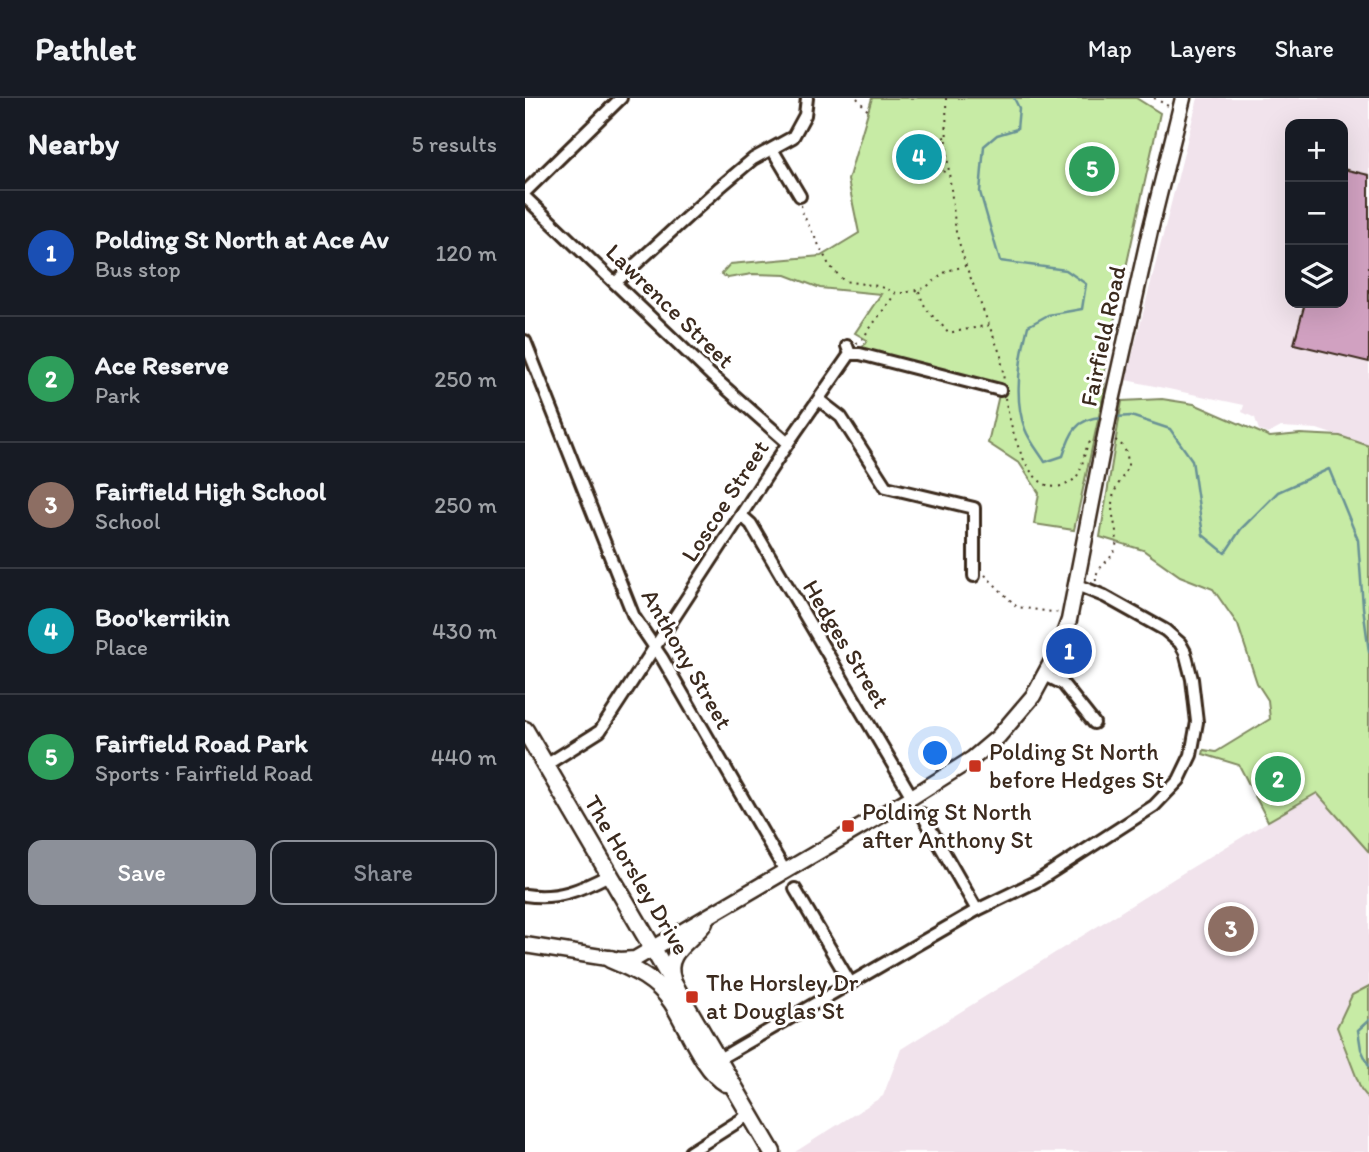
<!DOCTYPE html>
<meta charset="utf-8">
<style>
:root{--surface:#171b24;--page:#20242c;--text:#f1f3f6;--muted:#9ea1a6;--line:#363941;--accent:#8c9099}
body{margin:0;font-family:Itim,sans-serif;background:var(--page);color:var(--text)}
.controls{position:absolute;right:21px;top:21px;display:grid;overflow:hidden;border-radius:14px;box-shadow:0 7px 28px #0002}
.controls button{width:63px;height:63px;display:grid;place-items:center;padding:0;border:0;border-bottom:2px solid var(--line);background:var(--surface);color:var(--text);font:35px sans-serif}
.you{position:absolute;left:411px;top:656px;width:24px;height:24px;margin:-18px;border:5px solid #fff;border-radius:50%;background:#1a73e8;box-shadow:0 0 0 10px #1a73e833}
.badge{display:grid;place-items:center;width:46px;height:46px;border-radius:50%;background:var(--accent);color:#fff;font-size:23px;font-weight:700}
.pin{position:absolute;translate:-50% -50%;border:4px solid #fff;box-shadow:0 2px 7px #0006}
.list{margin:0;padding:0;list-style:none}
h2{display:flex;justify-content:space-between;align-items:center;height:91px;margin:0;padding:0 28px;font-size:30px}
h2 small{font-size:23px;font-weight:400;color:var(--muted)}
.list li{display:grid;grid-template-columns:46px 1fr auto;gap:21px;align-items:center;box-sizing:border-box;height:126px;padding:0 28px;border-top:2px solid var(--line)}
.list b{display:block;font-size:26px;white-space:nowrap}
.list p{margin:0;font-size:23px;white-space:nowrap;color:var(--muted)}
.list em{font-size:23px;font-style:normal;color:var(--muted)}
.actions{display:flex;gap:14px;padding:21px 28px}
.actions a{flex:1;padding:16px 0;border:2px solid var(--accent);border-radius:14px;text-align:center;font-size:24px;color:var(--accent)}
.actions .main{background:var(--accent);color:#fff}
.icon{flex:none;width:38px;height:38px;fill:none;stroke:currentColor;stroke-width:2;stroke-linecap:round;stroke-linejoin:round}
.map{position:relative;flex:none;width:844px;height:1054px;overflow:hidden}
header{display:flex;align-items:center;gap:42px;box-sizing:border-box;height:98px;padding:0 35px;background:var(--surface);border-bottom:2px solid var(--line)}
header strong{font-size:33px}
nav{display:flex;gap:38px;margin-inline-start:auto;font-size:24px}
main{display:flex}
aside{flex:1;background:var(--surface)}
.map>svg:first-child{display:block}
.built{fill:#f1e3ec;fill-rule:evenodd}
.green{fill:#c7eba5;stroke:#818a62;stroke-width:2}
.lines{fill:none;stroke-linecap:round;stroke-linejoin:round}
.stream{stroke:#699295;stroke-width:2.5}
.building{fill:#d1a1c1;stroke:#3b2a1e;stroke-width:2}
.minor-casing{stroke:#3b2a1e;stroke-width:16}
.secondary-casing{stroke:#3b2a1e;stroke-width:19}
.primary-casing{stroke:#3b2a1e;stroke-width:21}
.path{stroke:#3b2a1e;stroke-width:2;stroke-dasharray:2 5;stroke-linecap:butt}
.minor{stroke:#fff;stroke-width:10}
.secondary{stroke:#fff;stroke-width:14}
.primary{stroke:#fff;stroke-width:16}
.secondary-bridge-casing{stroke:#3b2a1e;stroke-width:19;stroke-linecap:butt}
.secondary-bridge{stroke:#fff;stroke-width:14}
.poi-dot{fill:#c8321e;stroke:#fff;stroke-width:2.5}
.labels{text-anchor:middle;stroke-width:6;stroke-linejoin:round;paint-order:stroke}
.street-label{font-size:24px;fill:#3b2a1e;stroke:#fff}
.poi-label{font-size:24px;fill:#3b2a1e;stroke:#fff;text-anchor:start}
</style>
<header>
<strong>Pathlet</strong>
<nav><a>Map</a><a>Layers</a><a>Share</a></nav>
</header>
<main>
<aside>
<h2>Nearby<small>5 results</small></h2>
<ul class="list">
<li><span class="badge" style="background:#1a4fb4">1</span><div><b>Polding St North at Ace Av</b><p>Bus stop</p></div><em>120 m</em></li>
<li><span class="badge" style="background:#2e9e5b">2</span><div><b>Ace Reserve</b><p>Park</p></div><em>250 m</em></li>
<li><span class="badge" style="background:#8d6e63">3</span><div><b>Fairfield High School</b><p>School</p></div><em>250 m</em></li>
<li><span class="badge" style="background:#0f9aa8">4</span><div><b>Boo'kerrikin</b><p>Place</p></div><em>430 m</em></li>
<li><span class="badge" style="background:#2e9e5b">5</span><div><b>Fairfield Road Park</b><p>Sports · Fairfield Road</p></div><em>440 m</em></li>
</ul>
<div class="actions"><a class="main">Save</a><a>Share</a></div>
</aside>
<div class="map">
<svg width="844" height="1054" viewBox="0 0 844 1054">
<rect width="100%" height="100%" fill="#fff"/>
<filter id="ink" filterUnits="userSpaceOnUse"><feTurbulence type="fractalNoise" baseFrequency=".0143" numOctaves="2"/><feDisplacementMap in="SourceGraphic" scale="14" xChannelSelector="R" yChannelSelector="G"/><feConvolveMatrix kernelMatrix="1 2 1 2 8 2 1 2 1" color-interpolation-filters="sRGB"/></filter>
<g filter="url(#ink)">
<g class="built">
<path d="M673,0h171v348l-52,-17 -36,-2 -13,7 -9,-4 -4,-12 -13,-6 2,-7 -118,-25zM765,26h53v179h-53z"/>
<polygon points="792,694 844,754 844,888 827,898 812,929 836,991 844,1001 844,1054 270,1054 358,998 376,951 661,773"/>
</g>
<g class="green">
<polygon points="347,0 611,0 635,15 580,265 579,295 549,432 509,426 514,395 495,366 463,345 476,288 336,252 342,242 330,235 356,196 295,190 261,177 227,176 203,180 196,176 205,166 296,158 334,135 323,82"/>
<polygon points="637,301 669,306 745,339 775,336 815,338 844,348 844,754 792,695 743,723 714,667 678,656 679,652 691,654 745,621 743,602 732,585 713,527 688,491 655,478 618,452 575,439 597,303"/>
<polygon points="844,888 844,1001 836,991 812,929 827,897"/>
</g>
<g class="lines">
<g class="stream">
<path d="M489,0l5,10 -2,21 -20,6 -13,11 -4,46 20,69 66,9 20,14 -4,25 -34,6 -20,11c-8,31 -15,72 -3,103 4,11 13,22 20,33l18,-6c7,-22 13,-38 39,-39"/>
<polyline points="591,319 606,318 645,331 667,362 678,437 700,455 716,431 753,394 804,371 833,442 838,509 844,554"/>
<polyline points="844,922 833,932 836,951 844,968"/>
</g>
</g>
<polygon class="building" points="818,71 844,77 844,264 769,246 780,205 818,205"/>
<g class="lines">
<defs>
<g id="minor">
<polyline points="247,51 275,98"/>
<polyline points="0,94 96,0"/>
<polyline points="0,99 186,277 263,345"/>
<polyline points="90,185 195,89 228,61 268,39 280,17 282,0"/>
<polyline points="0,243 109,519 137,560 260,773"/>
<polyline points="325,256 335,256 475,292"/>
<polyline points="294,302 316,319 361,389 449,410 449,478"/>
<polyline points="217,418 226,426 387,699"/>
<polyline points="520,577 538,586 569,625"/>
<polyline points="21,667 75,633 263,345 325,256 322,248"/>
<polyline points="397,716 452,812"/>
<polyline points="270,791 326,886"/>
<path d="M0,797c33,5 55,-5 84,-20"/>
<polyline points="194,961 452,812 514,782 629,708 654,682 666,657 672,624 667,581 660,554 655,545 640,532 579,498 552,487"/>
<polyline points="165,1054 225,1016"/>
</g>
<g id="secondary">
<polyline points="587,303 625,133 658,0"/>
<polyline points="0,847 95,862 110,861 387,699 447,661 473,639 508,598 534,550 544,522 578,348"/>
<path d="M148,881c-9,-27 19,-37 32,-56"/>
</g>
<g id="primary">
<polyline points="0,632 247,1054"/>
<path d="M85,861c24,10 47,21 62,43 15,23 31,68 54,81"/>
</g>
</defs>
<use href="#minor" class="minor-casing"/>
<use href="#secondary" class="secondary-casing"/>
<use href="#primary" class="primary-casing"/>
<g class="path">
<polyline points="332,0 343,13"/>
<polyline points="421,0 422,57 431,134 441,168 476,258 479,283"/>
<polyline points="629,0 643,8"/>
<polyline points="420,39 408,43 399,58 399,62 417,73 424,75"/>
<polyline points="276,107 278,116 304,167 319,183 353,188 371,195 379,195 400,190 422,173 440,168"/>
<path d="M394,193c8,27 15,22 29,42l42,-8"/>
<polyline points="331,245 335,244 370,196"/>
<path d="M480,300c5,25 22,107 64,85 18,-10 11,-32 23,-43"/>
<polyline points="460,477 492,509 535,515"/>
<path d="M571,483c-2,-13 14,-19 19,-31 5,-15 -3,-30 -3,-44 0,-17 10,-25 16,-40 0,-11 -3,-21 -13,-26"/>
</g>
<use href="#minor" class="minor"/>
<use href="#secondary" class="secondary"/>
<use href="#primary" class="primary"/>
<defs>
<polyline id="secondary-bridge" points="578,348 587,303"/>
</defs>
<use href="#secondary-bridge" class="secondary-bridge-casing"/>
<use href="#secondary-bridge" class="secondary-bridge"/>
</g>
</g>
<g class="poi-dot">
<rect x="443" y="661" width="14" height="14" rx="3.5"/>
<rect x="316" y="721" width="14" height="14" rx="3.5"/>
<rect x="160" y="892" width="14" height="14" rx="3.5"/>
</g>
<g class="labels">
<g class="street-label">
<text transform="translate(145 208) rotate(44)" y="8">Lawrence Street</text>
<text transform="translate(578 238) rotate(-78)" y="8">Fairfield Road</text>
<text transform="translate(200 403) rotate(-57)" y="8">Loscoe Street</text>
<text transform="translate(321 546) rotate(59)" y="8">Hedges Street</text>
<text transform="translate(162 561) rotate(60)" y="8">Anthony Street</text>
<text transform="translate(112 777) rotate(59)" y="8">The Horsley Drive</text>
</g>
<g class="poi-label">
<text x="464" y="662">Polding St North<tspan x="464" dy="28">before Hedges St</tspan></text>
<text x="337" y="722">Polding St North<tspan x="337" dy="28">after Anthony St</tspan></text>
<text x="181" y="893">The Horsley Dr<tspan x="181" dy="28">at Douglas St</tspan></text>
</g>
</g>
</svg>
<div class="controls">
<button>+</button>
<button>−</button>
<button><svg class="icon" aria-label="layers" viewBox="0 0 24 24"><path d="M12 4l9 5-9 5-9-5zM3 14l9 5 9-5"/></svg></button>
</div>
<div class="you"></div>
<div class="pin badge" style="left:544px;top:553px;background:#1a4fb4">1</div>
<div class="pin badge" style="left:753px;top:681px;background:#2e9e5b">2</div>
<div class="pin badge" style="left:706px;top:831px;background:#8d6e63">3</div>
<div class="pin badge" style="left:394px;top:59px;background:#0f9aa8">4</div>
<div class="pin badge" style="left:567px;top:71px;background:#2e9e5b">5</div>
</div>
</main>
